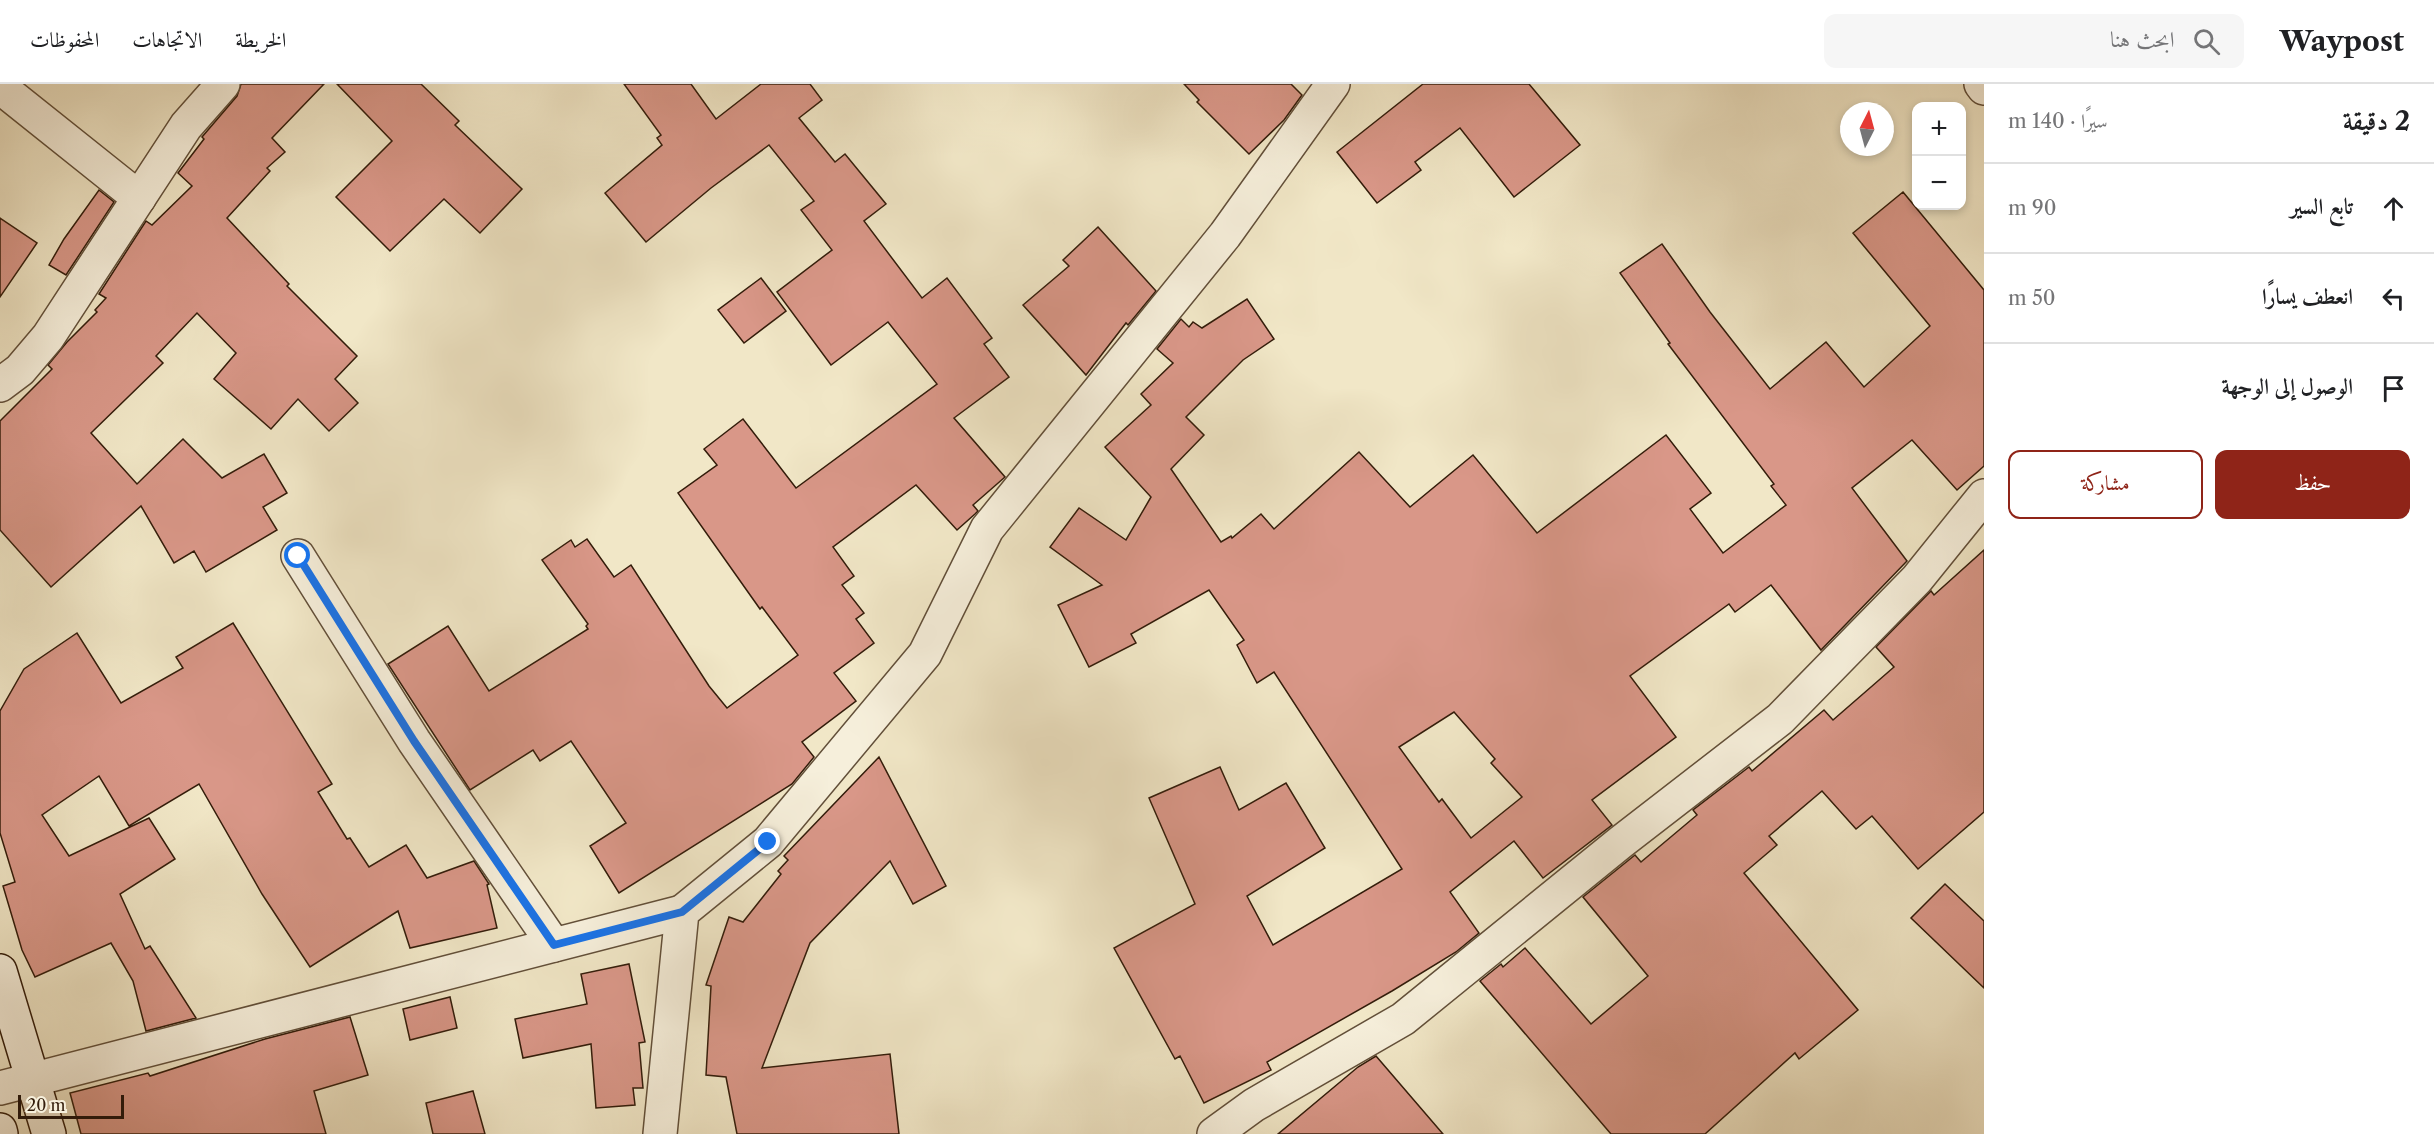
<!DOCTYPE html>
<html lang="ar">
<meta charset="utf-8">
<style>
:root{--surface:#fff;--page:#f6f6f6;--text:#202124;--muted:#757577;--line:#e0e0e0;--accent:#8f2418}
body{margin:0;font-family:"Libre Caslon Text",Amiri,serif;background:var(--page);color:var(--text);direction:rtl}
.controls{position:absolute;right:18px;top:18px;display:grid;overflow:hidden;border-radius:12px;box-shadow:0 3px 9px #0003}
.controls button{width:54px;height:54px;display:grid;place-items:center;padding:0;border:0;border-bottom:2px solid var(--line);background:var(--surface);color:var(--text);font:30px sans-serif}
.compass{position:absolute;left:1840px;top:18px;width:54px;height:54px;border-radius:50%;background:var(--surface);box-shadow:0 3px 9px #0003;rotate:6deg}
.scale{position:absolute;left:18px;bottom:15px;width:106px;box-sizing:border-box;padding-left:6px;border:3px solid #331c0a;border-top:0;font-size:16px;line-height:21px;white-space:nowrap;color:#331c0a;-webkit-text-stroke:4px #f6efdb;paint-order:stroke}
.stop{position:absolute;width:18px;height:18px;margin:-14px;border:4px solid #1a73e8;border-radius:50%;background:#fff}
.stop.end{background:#1a73e8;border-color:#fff;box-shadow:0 2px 6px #0008}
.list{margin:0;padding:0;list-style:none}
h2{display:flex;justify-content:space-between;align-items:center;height:78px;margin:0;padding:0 24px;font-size:26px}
h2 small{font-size:20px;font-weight:400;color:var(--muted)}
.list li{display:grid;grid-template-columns:39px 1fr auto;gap:18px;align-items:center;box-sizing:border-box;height:90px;padding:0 24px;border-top:2px solid var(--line)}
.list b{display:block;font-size:22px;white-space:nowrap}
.list em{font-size:20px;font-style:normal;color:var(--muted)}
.actions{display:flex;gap:12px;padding:18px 24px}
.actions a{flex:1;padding:14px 0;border:2px solid var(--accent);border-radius:12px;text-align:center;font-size:21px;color:var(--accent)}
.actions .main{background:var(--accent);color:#fff}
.icon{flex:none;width:33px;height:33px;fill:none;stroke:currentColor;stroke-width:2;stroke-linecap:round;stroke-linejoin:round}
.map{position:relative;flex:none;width:1984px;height:1050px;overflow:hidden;direction:ltr}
header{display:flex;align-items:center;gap:36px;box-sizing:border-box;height:84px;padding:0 30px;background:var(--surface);border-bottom:2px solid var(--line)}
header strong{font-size:28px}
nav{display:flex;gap:33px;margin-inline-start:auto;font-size:21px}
.search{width:420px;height:54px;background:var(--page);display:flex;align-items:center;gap:15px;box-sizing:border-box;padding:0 21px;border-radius:12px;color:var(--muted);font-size:22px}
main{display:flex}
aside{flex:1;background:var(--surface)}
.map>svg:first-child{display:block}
.building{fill:#d99788;stroke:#331c0a;stroke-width:1.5;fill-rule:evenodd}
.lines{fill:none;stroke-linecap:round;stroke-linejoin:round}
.minor-casing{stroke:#624f39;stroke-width:36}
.tertiary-casing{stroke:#624f39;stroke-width:36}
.secondary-casing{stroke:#331c0a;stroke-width:36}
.minor{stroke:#f6efdb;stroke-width:33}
.tertiary{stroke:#f6efdb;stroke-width:33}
.secondary{stroke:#f6efdb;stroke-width:33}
.route{stroke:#1a73e8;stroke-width:8}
</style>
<header>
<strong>Waypost</strong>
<div class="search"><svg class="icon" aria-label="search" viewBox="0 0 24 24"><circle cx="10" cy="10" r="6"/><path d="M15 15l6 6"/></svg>ابحث هنا</div>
<nav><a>الخريطة</a><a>الاتجاهات</a><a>المحفوظات</a></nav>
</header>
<main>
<aside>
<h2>2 دقيقة<small>سيرًا · 140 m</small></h2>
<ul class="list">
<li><svg class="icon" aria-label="ahead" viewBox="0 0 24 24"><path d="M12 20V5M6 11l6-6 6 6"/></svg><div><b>تابع السير</b></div><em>90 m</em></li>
<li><svg class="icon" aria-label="left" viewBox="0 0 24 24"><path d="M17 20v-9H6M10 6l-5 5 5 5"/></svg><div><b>انعطف يسارًا</b></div><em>50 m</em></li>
<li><svg class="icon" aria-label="arrive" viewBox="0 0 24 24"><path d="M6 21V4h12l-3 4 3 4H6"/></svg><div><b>الوصول إلى الوجهة</b></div></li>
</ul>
<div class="actions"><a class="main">حفظ</a><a>مشاركة</a></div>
</aside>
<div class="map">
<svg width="1984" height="1050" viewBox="0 0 1984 1050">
<rect width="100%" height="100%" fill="#f1e7c7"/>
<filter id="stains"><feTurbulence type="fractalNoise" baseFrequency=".00333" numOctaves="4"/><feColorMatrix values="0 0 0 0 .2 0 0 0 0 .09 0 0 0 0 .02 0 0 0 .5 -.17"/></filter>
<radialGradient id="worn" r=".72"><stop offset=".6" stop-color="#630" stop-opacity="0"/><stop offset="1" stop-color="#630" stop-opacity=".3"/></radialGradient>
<g class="building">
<polygon points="241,0 324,0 272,54 285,68 267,84 270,87 227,134 289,200 287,202 357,272 335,295 358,319 329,347 298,315 271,345 214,295 236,269 197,229 156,272 163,279 91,349 137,400 183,355 222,394 264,370 287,409 263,423 277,446 206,488 194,467 174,479 141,422 51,503 0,446 0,337 52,285 48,281 67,258 97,228 95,226 106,214 99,210 146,137 152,141 192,102 178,89 204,55 202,53 237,12"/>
<polygon points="337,0 421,0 459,37 455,41 522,105 480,149 444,115 390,167 336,113 392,57"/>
<polygon points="624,0 691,0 716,35 761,0 810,0 822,16 799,34 835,78 845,70 886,120 864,137 922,214 947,194 992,254 984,260 1009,293 954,334 1005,393 973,421 978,427 975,430 957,446 916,401 833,463 854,492 842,501 864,529 856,535 874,559 834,589 856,617 802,658 814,673 792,700 619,809 590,762 626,739 571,657 540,677 533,666 470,706 388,580 448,542 489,607 588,545 586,542 588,540 542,476 571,456 575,463 587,455 614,493 631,481 709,602 727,624 798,571 762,523 760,525 678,409 717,381 704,365 743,335 796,404 937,300 888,238 831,281 777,208 832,166 801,126 814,117 769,61 711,104 646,158 605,109 662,61 657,54 661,51"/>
<polygon points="1184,0 1291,0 1302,11 1284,36 1249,70 1197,18 1199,16"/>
<polygon points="1423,0 1529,0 1580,61 1514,113 1460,44 1415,78 1421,86 1377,119 1337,68"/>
<polygon points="99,106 114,118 66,191 49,181 64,155"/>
<path d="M1903,108l81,98v176l-27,24 -45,-50 -60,48 55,73 -86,89 -50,-65 -36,27 -6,-8 -99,72 46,61 -84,63 20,25 -69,53 -29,-37 -64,51 29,41 -23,19 -64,39 -125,71 4,8 -67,33 -24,-47 -5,3 -61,-111 81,-44 -46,-106 71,-31 19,43 47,-27 39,65 -78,48 26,49 129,-76 -128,-197 -17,11 -20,-38 7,-5 -35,-50 -78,44 5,9 -47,24 -31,-62 44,-20 -52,-38 29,-39 47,32 25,-43 -46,-50 46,-42 -10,-11 32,-31 -16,-14 24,-30 8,8 4,-5 9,6 45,-29 27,40 -31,21 -57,57 18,18 -33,34 50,73 10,-6 1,2 29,-24 13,15 85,-77 51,55 63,-52 64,78 129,-98 45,58 -21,16 33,44 63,-48 -15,-19 3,-2 -106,-140 2,-1 -50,-70 42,-29 48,68 60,77 56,-47 38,45 66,-61 -77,-93zM1454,628l41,47 -4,4 31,34 -51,41 -29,-39 -3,3 -40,-55z"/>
<polygon points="0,134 37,159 0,213"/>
<polygon points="1098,143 1156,207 1128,241 1126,239 1086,291 1023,221 1069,182 1063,176"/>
<polygon points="761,194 786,227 744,259 718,226"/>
<polygon points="1984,466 1984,728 1918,785 1872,732 1856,745 1822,707 1769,752 1777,761 1744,789 1858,926 1799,975 1795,969 1705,1050 1611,1050 1480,897 1501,880 1503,883 1525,864 1591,940 1648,892 1583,813 1635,771 1641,778 1697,731 1693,726 1749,683 1752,687 1824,626 1833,636 1894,583 1876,563 1931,507 1934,511"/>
<polygon points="233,539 332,700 318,708 347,755 350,754 369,783 406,761 427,794 474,777 489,800 487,801 497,844 410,864 398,827 310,883 262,810 199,700 129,742 99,692 42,731 69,772 149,734 175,775 120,810 145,865 150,862 196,934 146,947 133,897 111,859 35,893 22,866 3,802 15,798 0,749 0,627 24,585 77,549 121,619 183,584 176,573"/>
<polygon points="879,673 946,802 913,820 890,777 810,859 762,984 890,970 899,1050 737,1050 726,993 706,991 711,902 706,901 729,833 743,838 781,790 778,787 788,776 784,772"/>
<polygon points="1945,800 1984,837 1984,904 1911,834"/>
<polygon points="629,880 645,958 639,959 643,1004 633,1004 635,1021 596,1024 591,960 523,974 515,935 587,920 581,890"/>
<polygon points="450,913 457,944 410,956 403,925"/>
<polygon points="350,933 368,991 314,1007 326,1050 81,1050 70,1009 148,989 150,992 265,955"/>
<polygon points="1376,972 1443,1050 1278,1050 1358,983"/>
<polygon points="473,1007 485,1050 433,1050 426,1019"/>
</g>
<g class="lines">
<defs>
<g id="minor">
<polyline points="1981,0 1984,4"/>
<polyline points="0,3 139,114"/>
<polyline points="0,301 20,286 48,253 186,42 223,0"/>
<polyline points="298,472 414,657 554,861"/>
<polyline points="0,1004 682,828"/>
<polyline points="1214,1050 1254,1021 1403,935 1621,758 1780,635 1917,495 1984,412"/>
</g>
<polyline id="tertiary" points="660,1050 682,828 768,758 925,570 987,445 1225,151 1333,0"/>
<g id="secondary">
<polyline points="0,887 49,1050"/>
<polyline points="0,1046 1,1050"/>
</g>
</defs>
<use href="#minor" class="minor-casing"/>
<use href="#tertiary" class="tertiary-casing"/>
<use href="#secondary" class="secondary-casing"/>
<use href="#minor" class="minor"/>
<use href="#tertiary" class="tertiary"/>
<use href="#secondary" class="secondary"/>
</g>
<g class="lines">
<polyline class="route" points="298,472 414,657 554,861 682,828 768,758"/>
</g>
<rect width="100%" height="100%" filter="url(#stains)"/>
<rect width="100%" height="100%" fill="url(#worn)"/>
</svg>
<div class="controls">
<button>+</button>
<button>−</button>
</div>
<svg class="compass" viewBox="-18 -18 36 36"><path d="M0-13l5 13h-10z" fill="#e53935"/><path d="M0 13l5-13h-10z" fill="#757577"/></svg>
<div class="scale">20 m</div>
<div class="stop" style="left:298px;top:472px"></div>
<div class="stop end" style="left:768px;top:758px"></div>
</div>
</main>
